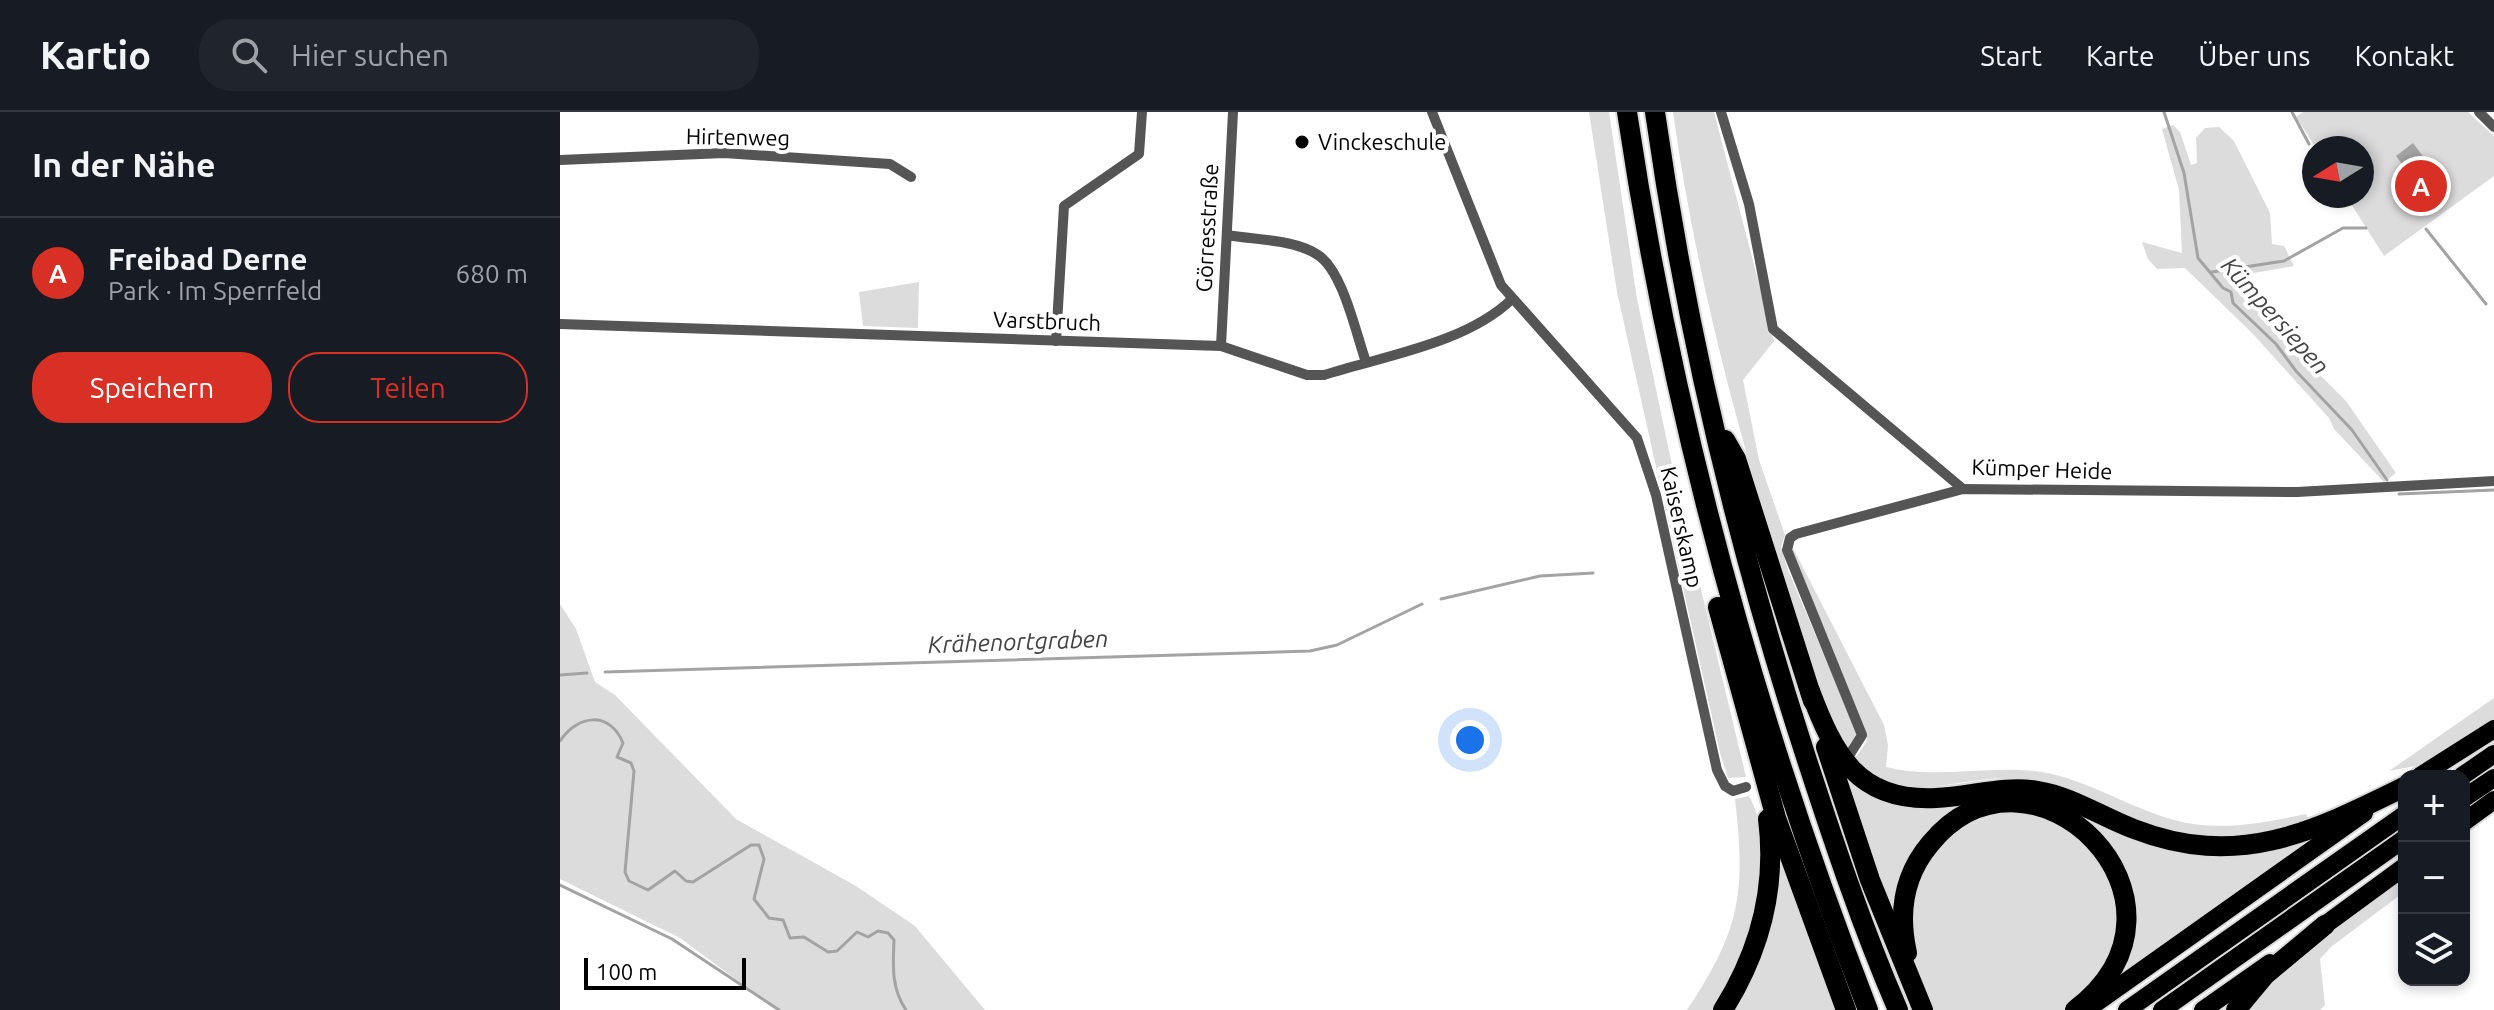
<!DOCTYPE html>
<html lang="de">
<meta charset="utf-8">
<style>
:root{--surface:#171b24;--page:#20242c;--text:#f1f3f6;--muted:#9ea1a6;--line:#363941;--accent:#d93025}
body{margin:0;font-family:Ubuntu,sans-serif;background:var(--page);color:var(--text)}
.controls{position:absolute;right:24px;bottom:24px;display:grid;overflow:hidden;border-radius:16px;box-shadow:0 4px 12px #0003}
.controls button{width:72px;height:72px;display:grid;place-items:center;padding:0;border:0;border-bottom:2px solid var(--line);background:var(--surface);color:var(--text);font:40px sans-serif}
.compass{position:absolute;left:1742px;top:24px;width:72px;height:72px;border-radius:50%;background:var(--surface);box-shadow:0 4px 12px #0003;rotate:259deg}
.scale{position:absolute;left:24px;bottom:20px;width:162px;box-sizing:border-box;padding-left:8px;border:4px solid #000;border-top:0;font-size:22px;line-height:28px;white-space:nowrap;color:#000;-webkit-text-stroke:6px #fff;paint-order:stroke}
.you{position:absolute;left:910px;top:628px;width:28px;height:28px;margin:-20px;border:6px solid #fff;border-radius:50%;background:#1a73e8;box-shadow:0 0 0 12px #1a73e833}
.badge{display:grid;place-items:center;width:52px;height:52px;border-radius:50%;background:var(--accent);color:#fff;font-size:26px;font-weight:700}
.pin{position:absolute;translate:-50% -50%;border:4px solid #fff;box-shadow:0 2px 8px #0006}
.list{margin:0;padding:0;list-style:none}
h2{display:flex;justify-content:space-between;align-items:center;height:104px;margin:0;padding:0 32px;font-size:34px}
h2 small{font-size:26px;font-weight:400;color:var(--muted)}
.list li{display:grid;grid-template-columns:52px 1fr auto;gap:24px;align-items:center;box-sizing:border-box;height:112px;padding:0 32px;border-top:2px solid var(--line)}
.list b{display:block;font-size:30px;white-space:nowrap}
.list p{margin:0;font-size:26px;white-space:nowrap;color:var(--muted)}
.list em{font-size:26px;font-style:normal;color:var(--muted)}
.actions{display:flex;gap:16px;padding:24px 32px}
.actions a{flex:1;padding:18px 0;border:2px solid var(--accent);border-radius:32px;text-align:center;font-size:28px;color:var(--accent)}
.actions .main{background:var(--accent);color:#fff}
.icon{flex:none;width:44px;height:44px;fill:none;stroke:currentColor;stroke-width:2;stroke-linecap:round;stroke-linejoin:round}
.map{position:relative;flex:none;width:1934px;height:898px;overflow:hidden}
header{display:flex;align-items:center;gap:48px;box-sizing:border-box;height:112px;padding:0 40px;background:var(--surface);border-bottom:2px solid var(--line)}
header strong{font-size:38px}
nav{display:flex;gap:44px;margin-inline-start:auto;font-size:28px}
.search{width:560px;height:72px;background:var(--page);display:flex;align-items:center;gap:20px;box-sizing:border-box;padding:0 28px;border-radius:32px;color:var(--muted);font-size:30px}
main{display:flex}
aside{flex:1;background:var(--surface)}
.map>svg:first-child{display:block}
.green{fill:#dcdcdc}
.water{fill:#a3a3a3}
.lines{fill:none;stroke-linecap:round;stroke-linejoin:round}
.stream{stroke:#a3a3a3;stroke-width:3}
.trunk-casing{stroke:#dbdbdb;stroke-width:22}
.motorway-casing{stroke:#dbdbdb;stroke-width:24}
.minor{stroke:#555;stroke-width:10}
.trunk{stroke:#000;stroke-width:18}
.motorway{stroke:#000;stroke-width:20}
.poi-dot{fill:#000;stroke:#fff;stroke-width:3}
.labels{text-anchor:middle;stroke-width:8;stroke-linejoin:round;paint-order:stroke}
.street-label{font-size:22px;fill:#000;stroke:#fff}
.poi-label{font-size:22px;fill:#000;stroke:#fff;text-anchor:start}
.water-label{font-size:24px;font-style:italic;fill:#444;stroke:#fff}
</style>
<header>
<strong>Kartio</strong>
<div class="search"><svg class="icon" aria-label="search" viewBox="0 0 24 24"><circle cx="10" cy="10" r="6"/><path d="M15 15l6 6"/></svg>Hier suchen</div>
<nav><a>Start</a><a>Karte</a><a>Über uns</a><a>Kontakt</a></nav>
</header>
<main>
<aside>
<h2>In der Nähe<small></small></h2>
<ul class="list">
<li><span class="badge">A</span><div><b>Freibad Derne</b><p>Park · Im Sperrfeld</p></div><em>680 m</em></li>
</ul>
<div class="actions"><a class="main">Speichern</a><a>Teilen</a></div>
</aside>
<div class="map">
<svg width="1934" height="898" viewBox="0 0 1934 898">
<rect width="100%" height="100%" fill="#fff"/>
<g class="green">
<polygon points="1029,0 1049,0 1077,187 1117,377 1186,665 1168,666 1160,641 1057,180"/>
<path d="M1113,0h41l60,229 -31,39 16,80 26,75 -4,12 7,23 69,163 -11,17c-29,-60 -47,-124 -67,-188 -46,-147 -85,-298 -106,-450z"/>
<polygon points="1743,0 1908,0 1934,24 1934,64 1824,144 1786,84 1802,84 1802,36 1756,36 1736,5"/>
<polygon points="1613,13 1620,20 1631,53 1637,51 1636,26 1645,16 1659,15 1674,29 1710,101 1712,132 1724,134 1734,154 1672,165 1727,220 1745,248 1786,289 1836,361 1824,370 1774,317 1769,306 1693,222 1625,156 1597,157 1588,147 1582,130 1622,141 1619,78 1602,17"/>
<polygon points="359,170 358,216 303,214 299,180"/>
<path d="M1233,436l91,177 4,20 -2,22c51,13 104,-3 156,5 46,8 88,36 132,48 44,12 89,3 132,-6l5,10c-62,19 -125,16 -186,-7 -32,-13 -62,-32 -96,-37 -68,-11 -114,33 -175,-20l13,-19 -3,-12 -72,-174z"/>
<polygon points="0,492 16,517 35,570 55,583 176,707 296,774 355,814 425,898 217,898 120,826 0,767"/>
<polygon points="1934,586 1934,607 1860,653 1829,659"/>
<polygon points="1281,660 1313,680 1475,685 1591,729 1751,725 1560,862 1567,842 1543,726 1527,710 1496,693 1394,702 1335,810"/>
<path d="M1189,684c34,63 -2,158 -38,214h-24c53,-80 59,-116 48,-211z"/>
<path d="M1452,700c15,3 35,4 48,11 45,23 75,93 47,139 -11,17 -27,32 -40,48h-136c-36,-87 -28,-181 81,-198z"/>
<polygon points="1216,737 1276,898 1169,898"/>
<polygon points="1844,765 1844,780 1771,835 1760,847 1765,893 1760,898 1684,898 1711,864"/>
</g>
<polygon class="water" points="1853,31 1890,81 1873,94 1836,44"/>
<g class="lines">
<g class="stream">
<polyline points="1604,0 1624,61 1638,146 1663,176 1671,180 1673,191 1716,232 1736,259 1792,318 1827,368"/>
<polyline points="1732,0 1749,32"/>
<polyline points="1866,117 1926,192"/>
<polyline points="1652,160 1724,149 1783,116 1806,116"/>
<polyline points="1839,382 1934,378"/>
<polyline points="881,487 980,464 1033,461"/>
<polyline points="45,560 750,539 777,533 862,492"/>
<polyline points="0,563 27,561"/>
<path d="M0,629c18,-27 50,-30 63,2l-6,14 14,6 3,8 -9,101 4,9 19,9 27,-19 11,10 7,1 58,-37h8l5,14 -10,40 15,19 14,2 7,18 14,-1 24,15 9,-1 20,-19 11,5 10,-6 10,2 6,7c-1,25 -3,48 12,70"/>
<polyline points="0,773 112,827 219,898"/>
</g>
<defs>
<g id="trunk">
<polyline points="1860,664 1934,617"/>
<polyline points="1902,664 1934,642"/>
<polyline points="1904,686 1934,666"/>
<polyline points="1904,710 1934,688"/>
<polyline points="1754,821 1844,755"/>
<polyline points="1526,898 1804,701"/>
<polyline points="1567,898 1844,703"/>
<polyline points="1602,898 1844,727"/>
<polyline points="1643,898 1710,851"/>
</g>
<g id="motorway">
<path d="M1067,0c46,309 128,607 241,898"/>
<path d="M1095,0c31,218 82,433 150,642 28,86 57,173 93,256"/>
<polyline points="1165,328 1176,347 1253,589"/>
<polyline points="1158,495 1216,706 1286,898"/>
<path d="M1250,579c24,63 47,111 126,107 34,-1 67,-13 102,-7 33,5 64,26 96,38 103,40 177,4 270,-42"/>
<polyline points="1266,635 1310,768 1363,898"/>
<path d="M1347,841c-9,-40 -3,-78 23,-109 101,-124 287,58 145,166"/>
<path d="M1163,898c37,-59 54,-121 45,-191"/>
<polyline points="1676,898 1705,863 1765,813"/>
</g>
</defs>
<use href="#trunk" class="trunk-casing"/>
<use href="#motorway" class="motorway-casing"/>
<g class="minor">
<polyline points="872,0 941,173 1077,326 1096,383 1157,658 1165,674 1173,679 1186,675"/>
<polyline points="1161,0 1189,92 1213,217 1403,377"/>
<polyline points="1919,0 1934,15"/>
<polyline points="0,48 164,41 330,52 351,65"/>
<path d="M667,123c28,5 67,4 91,20 25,16 38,79 48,107"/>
<path d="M0,212l661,22 86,29h17c60,-19 143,-32 188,-76"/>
<polyline points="496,229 504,94 579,42 582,0"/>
<polyline points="661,234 673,0"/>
<polyline points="1290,642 1302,623 1227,438 1230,426 1236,422 1403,377 1737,380 1934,369"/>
</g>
<use href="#trunk" class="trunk"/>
<use href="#motorway" class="motorway"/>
</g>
<circle class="poi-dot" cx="742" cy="30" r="8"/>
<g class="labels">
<g class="street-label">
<text transform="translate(178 25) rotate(1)" y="8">Hirtenweg</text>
<text transform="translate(647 116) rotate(-87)" y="8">Görresstraße</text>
<text transform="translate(487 209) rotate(2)" y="8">Varstbruch</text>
<text transform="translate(1482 357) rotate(2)" y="8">Kümper Heide</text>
<text transform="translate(1122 415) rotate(77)" y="8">Kaiserskamp</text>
</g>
<g class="poi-label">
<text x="758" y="38">Vinckeschule</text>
</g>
<g class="water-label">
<text transform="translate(1715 204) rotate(48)" y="8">Kümpersiepen</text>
<text transform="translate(458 530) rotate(-2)" y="8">Krähenortgraben</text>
</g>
</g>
</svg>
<div class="controls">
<button>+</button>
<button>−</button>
<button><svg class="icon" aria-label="layers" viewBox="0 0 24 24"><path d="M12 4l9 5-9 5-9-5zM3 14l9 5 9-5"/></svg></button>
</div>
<svg class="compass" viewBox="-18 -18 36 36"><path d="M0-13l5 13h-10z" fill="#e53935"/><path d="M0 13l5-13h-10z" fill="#9ea1a6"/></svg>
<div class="scale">100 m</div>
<div class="you"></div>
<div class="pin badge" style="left:1861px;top:74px">A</div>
</div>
</main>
